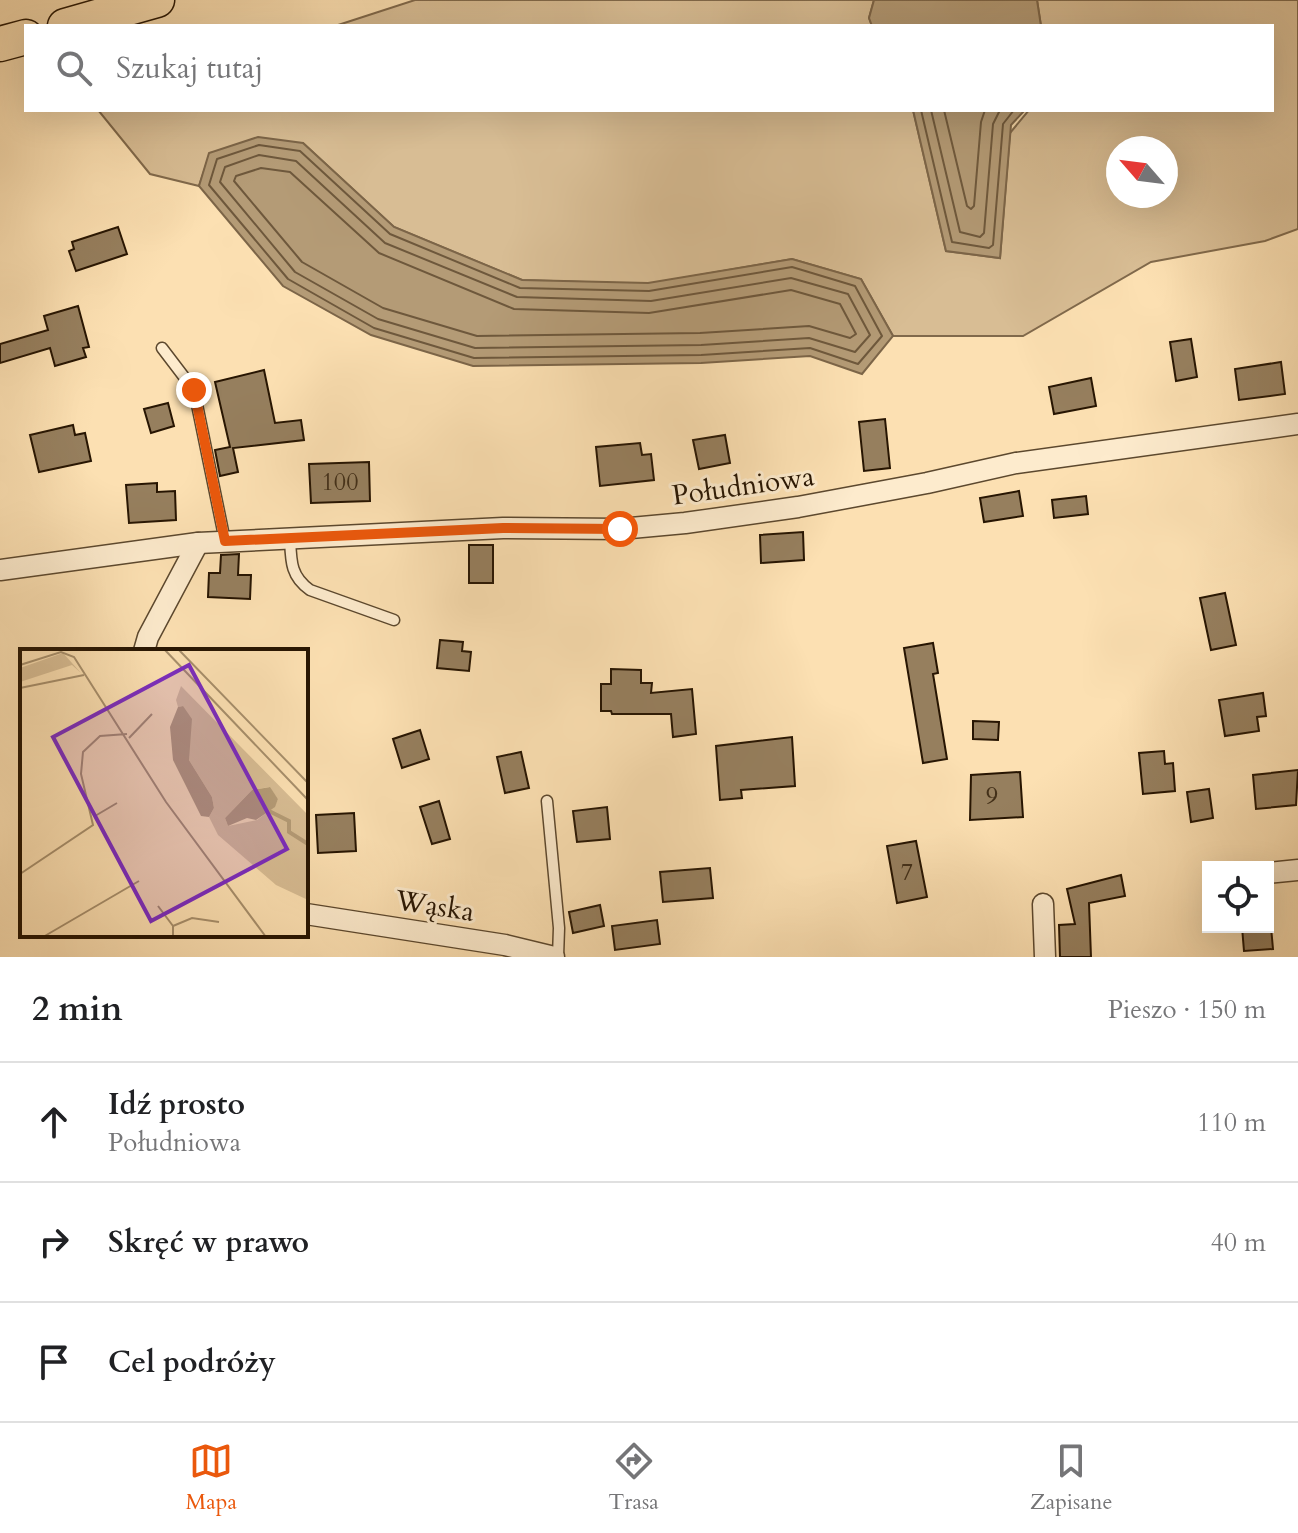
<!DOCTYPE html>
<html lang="pl">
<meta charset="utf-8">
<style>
:root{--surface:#fff;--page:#f2f2f2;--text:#202124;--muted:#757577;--line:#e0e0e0;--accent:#ea580c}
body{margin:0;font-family:Cardo,serif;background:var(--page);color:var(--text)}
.controls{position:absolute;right:24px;bottom:24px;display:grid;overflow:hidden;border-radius:0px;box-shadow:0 8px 32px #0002}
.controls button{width:72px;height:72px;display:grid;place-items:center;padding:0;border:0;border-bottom:2px solid var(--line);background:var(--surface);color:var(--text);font:40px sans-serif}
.compass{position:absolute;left:1106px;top:136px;width:72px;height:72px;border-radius:50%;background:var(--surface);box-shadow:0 8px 32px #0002;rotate:298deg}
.stop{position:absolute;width:24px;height:24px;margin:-18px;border:6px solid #ea580c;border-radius:50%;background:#fff}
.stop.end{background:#ea580c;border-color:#fff;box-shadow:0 2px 8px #0008}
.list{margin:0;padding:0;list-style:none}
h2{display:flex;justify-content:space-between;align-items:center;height:104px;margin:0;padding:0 32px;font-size:34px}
h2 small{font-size:26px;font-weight:400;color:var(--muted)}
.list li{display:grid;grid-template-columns:52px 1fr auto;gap:24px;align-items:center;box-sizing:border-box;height:120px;padding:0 32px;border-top:2px solid var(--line)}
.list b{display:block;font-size:30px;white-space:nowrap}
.list p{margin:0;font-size:26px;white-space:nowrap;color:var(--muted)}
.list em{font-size:26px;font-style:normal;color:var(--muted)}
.icon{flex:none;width:44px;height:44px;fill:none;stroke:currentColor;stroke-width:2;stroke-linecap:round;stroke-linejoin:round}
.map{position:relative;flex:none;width:1298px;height:957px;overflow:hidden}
.search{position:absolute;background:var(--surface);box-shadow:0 8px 32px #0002;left:24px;right:24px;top:24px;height:88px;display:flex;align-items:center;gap:20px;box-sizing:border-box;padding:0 28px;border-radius:0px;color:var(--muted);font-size:30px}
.sheet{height:464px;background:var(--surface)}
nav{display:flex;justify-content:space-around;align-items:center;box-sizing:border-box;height:112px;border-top:2px solid var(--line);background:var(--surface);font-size:22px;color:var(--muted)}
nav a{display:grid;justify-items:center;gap:4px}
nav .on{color:var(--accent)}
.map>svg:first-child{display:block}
.green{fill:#d8bd94;stroke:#80694b;stroke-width:2;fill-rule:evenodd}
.water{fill:#b49b76;stroke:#7c6548;stroke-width:2}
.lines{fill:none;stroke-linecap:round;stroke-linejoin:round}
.shore{stroke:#6e583c;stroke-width:2}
.building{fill:#967f5e;stroke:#271502;stroke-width:2}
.service-casing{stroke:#5c482e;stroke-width:13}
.minor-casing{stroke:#5c482e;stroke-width:23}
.primary-casing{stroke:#271502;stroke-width:37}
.service{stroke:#fdebcd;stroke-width:10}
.minor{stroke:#fdebcd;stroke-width:20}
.primary{stroke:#fce0b2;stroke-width:34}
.route{stroke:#ea580c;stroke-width:10}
.labels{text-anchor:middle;stroke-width:6;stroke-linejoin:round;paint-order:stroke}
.number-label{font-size:24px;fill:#433019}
.street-label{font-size:28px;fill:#271502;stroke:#fdebcd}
.inset-river{fill:none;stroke:#b49b76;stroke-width:4}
.inset-road{fill:none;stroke:#a78f6c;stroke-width:2}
.view{fill:#7b2cbf;fill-opacity:0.15;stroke:#7b2cbf;stroke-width:4}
.inset-edge{fill:none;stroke:#271502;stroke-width:4}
</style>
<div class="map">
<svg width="1298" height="957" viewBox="0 0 1298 957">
<rect width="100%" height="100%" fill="#fce0b2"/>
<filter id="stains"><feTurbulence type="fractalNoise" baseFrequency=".0025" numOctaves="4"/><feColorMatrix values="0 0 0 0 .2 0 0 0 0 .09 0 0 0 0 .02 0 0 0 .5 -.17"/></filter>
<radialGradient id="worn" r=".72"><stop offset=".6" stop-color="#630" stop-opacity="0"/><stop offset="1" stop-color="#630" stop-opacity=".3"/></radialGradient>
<g class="green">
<polygon points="415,0 874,0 869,18 872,26 335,26"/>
<path d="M1037,0h261v229l-33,12 -114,21 -128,74h-130l-32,-57 -69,-20 -144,25 -126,-4 -128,-53 -91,-84 -93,10 -11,33 -49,-12 -52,-64h815l33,141 54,7 10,-125 19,-23h243v-84h-231zM1118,148h48v48h-48z"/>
</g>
<g class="water">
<polygon points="874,0 1037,0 1041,26 872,26 869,18"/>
<polygon points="913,110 1025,110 1011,125 1000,258 946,251"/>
<polygon points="258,137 303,143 394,227 522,280 648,283 792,259 861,279 893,336 862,374 810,356 701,363 473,366 371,335 283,286 199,186 209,153"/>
</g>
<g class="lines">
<g class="shore">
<polyline points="921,110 952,242 989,248 993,245 1003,124 1014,110"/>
<polyline points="931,110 960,232 980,237 984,233 993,124 1000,110"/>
<polyline points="944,110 967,206 971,209 974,206 981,122 985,110"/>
<polygon points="259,145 300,151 390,234 520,288 649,291 792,267 855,286 882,336 858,364 810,348 701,355 474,358 374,328 288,279 209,185 217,159"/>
<polygon points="259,155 296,161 385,243 517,297 651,301 791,278 848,294 870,335 855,352 809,338 701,345 475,348 378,319 295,272 220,182 225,167"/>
<polygon points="261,168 290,172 379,253 514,309 649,313 791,290 840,304 856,334 850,338 809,326 700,333 477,336 383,308 302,262 234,181 236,176"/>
</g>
</g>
<g class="building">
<polygon points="118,227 127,254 76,271 69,251 74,249 72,242"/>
<polygon points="78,306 89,347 83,348 86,357 55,366 50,348 0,363 0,344 48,330 44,316"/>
<polygon points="1191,339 1197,377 1176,381 1170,342"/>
<polygon points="1281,362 1285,394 1239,400 1235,369"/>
<polygon points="264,370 275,423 301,420 304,440 233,448 238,472 220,476 215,450 230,447 215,382"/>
<polygon points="1091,378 1096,406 1054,414 1049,387"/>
<polygon points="168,403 174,426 151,433 144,409"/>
<polygon points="885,419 890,468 864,471 859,422"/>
<polygon points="73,425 75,435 85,433 91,461 39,472 30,435"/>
<polygon points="725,435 730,463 699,469 693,440"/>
<polygon points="640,443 642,455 651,454 654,480 600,486 596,447"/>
<polygon points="369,462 370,501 311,503 309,464"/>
<polygon points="157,483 157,492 175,491 176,520 129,523 126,485"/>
<polygon points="1019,491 1023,516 984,522 980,498"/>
<polygon points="1086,496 1088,514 1054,518 1052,500"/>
<polygon points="803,532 804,560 761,563 760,535"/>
<rect x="469" y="545" width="24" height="38"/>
<polygon points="239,554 238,575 251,575 250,599 208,597 209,573 220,573 221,555"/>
<polygon points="1225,593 1236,645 1211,650 1200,598"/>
<polygon points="440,640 463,642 462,651 471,652 469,671 437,668"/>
<polygon points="933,643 938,673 933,674 947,759 923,763 904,648"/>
<polygon points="611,669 641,670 641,683 652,683 651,693 692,689 696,734 673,737 671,714 612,714 611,711 601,711 601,684 611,684"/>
<polygon points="1263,693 1266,716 1257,717 1259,731 1225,736 1219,700"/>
<polygon points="973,721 999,722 998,740 973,739"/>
<polygon points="420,730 429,759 402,768 393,739"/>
<polygon points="792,737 795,786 741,790 742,798 720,800 716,746"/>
<polygon points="1164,751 1165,764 1173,763 1175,791 1143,794 1139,753"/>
<polygon points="521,752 529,788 505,793 497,757"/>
<polygon points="1298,770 1296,805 1256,809 1253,775"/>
<polygon points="1020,772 1023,817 970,820 971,775"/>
<polygon points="1209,789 1213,818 1191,822 1187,792"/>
<polygon points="439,801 450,839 432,844 420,807"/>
<polygon points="607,807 610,839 577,842 573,811"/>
<polygon points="354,813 356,851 318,853 316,815"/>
<polygon points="916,841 927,897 897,903 887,846"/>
<polygon points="710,868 713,898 663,902 660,872"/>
<polygon points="1121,875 1125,896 1089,903 1091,957 1060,957 1059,925 1075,924 1067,889"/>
<polygon points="600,905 604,926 573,933 569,912"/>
<polygon points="657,920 660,944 615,950 612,926"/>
<polygon points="1242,927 1271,927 1273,949 1244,951"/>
</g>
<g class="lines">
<defs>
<g id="service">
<polyline points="162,348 194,390 225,541"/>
<path d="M290,537c1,23 0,39 20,53l84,30"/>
<polyline points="547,801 559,928 558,957"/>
</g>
<g id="minor">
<polyline points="0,570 198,543 503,528 620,529 685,523 798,507 927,483 1016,463 1298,424"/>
<polyline points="144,651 148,637 198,543"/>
<polyline points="1268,873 1298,870"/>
<polyline points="1043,904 1045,957"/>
<polyline points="306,914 505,945 554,957"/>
</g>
<g id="primary">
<polyline points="65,26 157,0"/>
<polyline points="0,44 26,37"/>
</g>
</defs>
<use href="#service" class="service-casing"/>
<use href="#minor" class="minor-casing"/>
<use href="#primary" class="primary-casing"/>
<use href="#service" class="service"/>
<use href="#minor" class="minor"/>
<use href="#primary" class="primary"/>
</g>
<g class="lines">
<polyline class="route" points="194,390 225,541 503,528 620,529"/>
</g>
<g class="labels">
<g class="number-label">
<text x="340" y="490">100</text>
<text x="992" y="804">9</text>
<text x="907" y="880">7</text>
</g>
<g class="street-label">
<text transform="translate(743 485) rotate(-8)" y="10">Południowa</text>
<text transform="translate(435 905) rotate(9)" y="10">Wąska</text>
</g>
</g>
<g transform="translate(20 649)">
<rect width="288" height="288" fill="#fce0b2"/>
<path d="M43,4l18,20 -9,-8 -52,17v-14zM161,37l127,129v85l-32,-15 -58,-50 -9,-18 5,-9 -2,-11 -23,-37 -6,-54 -5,1 -2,-7zM249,138l9,12 -4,8 -17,13 -29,6 -3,-8 27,-28z" fill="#d8bd94" fill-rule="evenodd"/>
<path d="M163,57l9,13 -3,41 23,37 2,11 -5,9 -8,-1 -28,-56 -3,-33 8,-20zM250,138l8,12 -3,8 -19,13 -9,-2 -19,8 -3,-8 27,-28z" fill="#b49b76"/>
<path class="inset-river" d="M249,162l20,10v11l19,12"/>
<path class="inset-road" d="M144,0l144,151M158,0l130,134M0,16l41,-13 13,5 92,145 100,135M0,39l64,-13M109,89l23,-24M75,167l22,-13M0,225l73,-49 -12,-51 2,-22 17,-16 27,-2M138,257l15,20M23,288l96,-56M153,288v-11l19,-8 27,4"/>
<path class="view" d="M169,16l98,184 -136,72 -98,-184z"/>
<rect width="288" height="288" class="inset-edge"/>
</g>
<rect width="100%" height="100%" filter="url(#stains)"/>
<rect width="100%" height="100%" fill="url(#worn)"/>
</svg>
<div class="controls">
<button><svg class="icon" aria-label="locate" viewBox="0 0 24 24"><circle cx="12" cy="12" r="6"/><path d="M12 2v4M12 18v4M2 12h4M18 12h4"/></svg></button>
</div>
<svg class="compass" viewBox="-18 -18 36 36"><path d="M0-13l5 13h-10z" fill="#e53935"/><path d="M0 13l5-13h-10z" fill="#757577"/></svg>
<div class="stop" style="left:620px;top:529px"></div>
<div class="stop end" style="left:194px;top:390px"></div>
<div class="search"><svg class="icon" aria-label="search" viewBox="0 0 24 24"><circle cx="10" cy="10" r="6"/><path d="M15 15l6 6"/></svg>Szukaj tutaj</div>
</div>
<section class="sheet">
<h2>2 min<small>Pieszo · 150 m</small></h2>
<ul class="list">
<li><svg class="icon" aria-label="ahead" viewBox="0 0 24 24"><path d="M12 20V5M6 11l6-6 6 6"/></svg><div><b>Idź prosto</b><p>Południowa</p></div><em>110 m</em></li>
<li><svg class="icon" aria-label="right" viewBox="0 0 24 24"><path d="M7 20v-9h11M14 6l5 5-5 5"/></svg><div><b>Skręć w prawo</b></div><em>40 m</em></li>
<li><svg class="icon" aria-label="arrive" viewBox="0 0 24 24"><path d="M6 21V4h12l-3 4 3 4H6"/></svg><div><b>Cel podróży</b></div></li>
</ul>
</section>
<nav>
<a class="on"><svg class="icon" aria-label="map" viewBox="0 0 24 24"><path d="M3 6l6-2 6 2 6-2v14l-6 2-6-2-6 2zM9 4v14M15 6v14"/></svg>Mapa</a>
<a><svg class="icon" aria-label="directions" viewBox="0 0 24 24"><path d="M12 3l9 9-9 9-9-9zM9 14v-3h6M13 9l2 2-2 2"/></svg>Trasa</a>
<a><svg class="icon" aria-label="saved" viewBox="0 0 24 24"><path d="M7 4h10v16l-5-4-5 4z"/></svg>Zapisane</a>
</nav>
